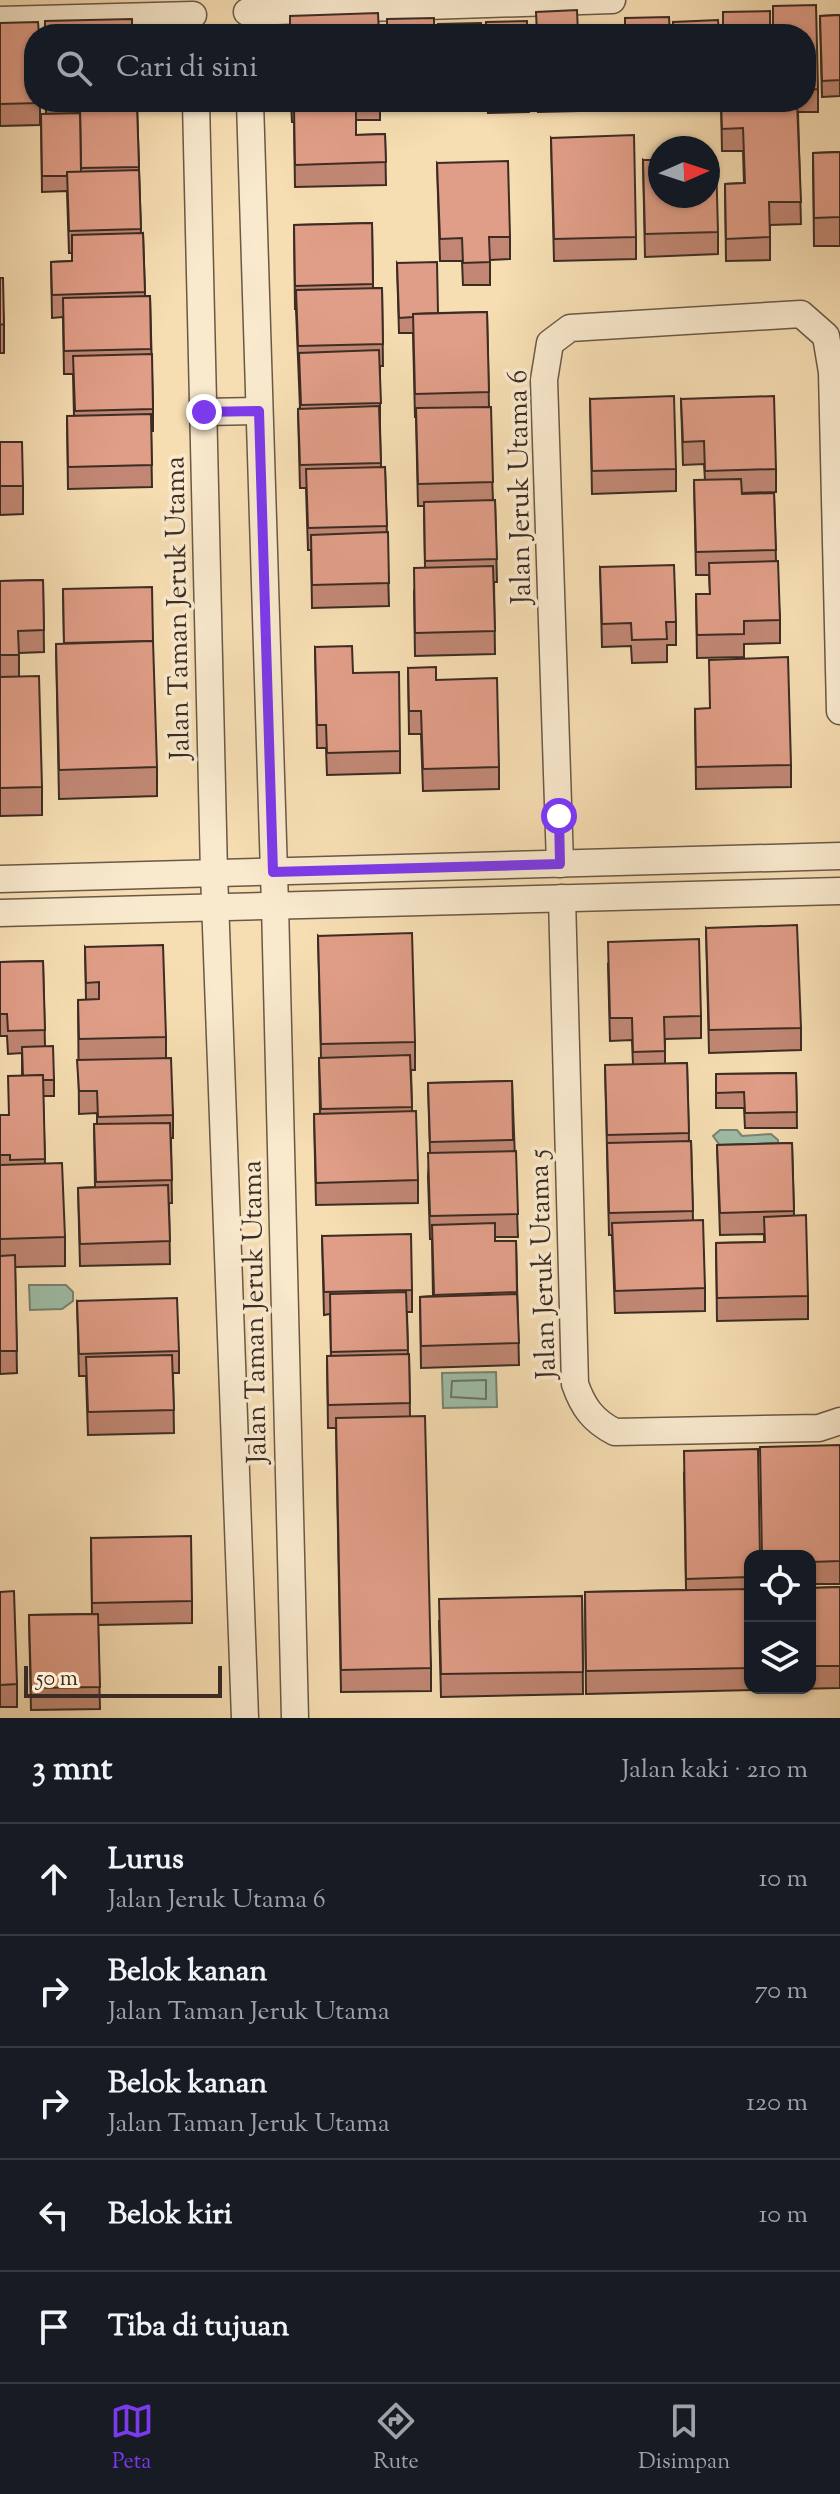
<!DOCTYPE html>
<html lang="id">
<meta charset="utf-8">
<style>
:root{--surface:#171b24;--page:#242831;--text:#f1f3f6;--muted:#9ea1a6;--line:#363941;--accent:#7c3aed}
body{margin:0;font-family:"Sorts Mill Goudy",serif;background:var(--page);color:var(--text)}
.controls{position:absolute;right:24px;bottom:24px;display:grid;overflow:hidden;border-radius:16px;box-shadow:0 2px 6px #0004}
.controls button{width:72px;height:72px;display:grid;place-items:center;padding:0;border:0;border-bottom:2px solid var(--line);background:var(--surface);color:var(--text);font:40px sans-serif}
.compass{position:absolute;left:648px;top:136px;width:72px;height:72px;border-radius:50%;background:var(--surface);box-shadow:0 2px 6px #0004;rotate:87deg}
.scale{position:absolute;left:24px;bottom:20px;width:198px;box-sizing:border-box;padding-left:8px;border:4px solid #3c2c23;border-top:0;font-size:22px;line-height:28px;white-space:nowrap;color:#3c2c23;-webkit-text-stroke:6px #f9e9cd;paint-order:stroke}
.stop{position:absolute;width:24px;height:24px;margin:-18px;border:6px solid #7c3aed;border-radius:50%;background:#fff}
.stop.end{background:#7c3aed;border-color:#fff;box-shadow:0 2px 8px #0008}
.list{margin:0;padding:0;list-style:none}
h2{display:flex;justify-content:space-between;align-items:center;height:104px;margin:0;padding:0 32px;font-size:34px}
h2 small{font-size:26px;font-weight:400;color:var(--muted)}
.list li{display:grid;grid-template-columns:52px 1fr auto;gap:24px;align-items:center;box-sizing:border-box;height:112px;padding:0 32px;border-top:2px solid var(--line)}
.list b{display:block;font-size:30px;white-space:nowrap}
.list p{margin:0;font-size:26px;white-space:nowrap;color:var(--muted)}
.list em{font-size:26px;font-style:normal;color:var(--muted)}
.icon{flex:none;width:44px;height:44px;fill:none;stroke:currentColor;stroke-width:2;stroke-linecap:round;stroke-linejoin:round}
.map{position:relative;flex:none;width:840px;height:1718px;overflow:hidden}
.search{position:absolute;background:var(--surface);box-shadow:0 2px 6px #0004;left:24px;right:24px;top:24px;height:88px;display:flex;align-items:center;gap:20px;box-sizing:border-box;padding:0 28px;border-radius:32px;color:var(--muted);font-size:30px}
.sheet{height:664px;background:var(--surface)}
nav{display:flex;justify-content:space-around;align-items:center;box-sizing:border-box;height:112px;border-top:2px solid var(--line);background:var(--surface);font-size:22px;color:var(--muted)}
nav a{display:grid;justify-items:center;gap:4px}
nav .on{color:var(--accent)}
.map>svg:first-child{display:block}
.water{fill:#9ebda7;stroke:#778372;stroke-width:2}
.lines{fill:none;stroke-linecap:round;stroke-linejoin:round}
.shore{stroke:#6d7465;stroke-width:2}
.minor-casing{stroke:#6a5847;stroke-width:29}
.minor{stroke:#f9e9cd;stroke-width:26}
.wall{fill:#c18774;stroke:#3c2c23;stroke-width:2}
.building{fill:#e09d87;stroke:#3c2c23;stroke-width:2}
.route{stroke:#7c3aed;stroke-width:10}
.labels{text-anchor:middle;stroke-width:7;stroke-linejoin:round;paint-order:stroke}
.street-label{font-size:28px;fill:#3c2c23;stroke:#f9e9cd}
</style>
<div class="map">
<svg width="840" height="1718" viewBox="0 0 840 1718">
<rect width="100%" height="100%" fill="#f6ddb2"/>
<filter id="stains"><feTurbulence type="fractalNoise" baseFrequency=".0025" numOctaves="4"/><feColorMatrix values="0 0 0 0 .2 0 0 0 0 .09 0 0 0 0 .02 0 0 0 .5 -.17"/></filter>
<radialGradient id="worn" r=".72"><stop offset=".6" stop-color="#630" stop-opacity="0"/><stop offset="1" stop-color="#630" stop-opacity=".3"/></radialGradient>
<g class="water">
<polygon points="720,1130 737,1130 742,1136 771,1134 778,1140 778,1150 729,1158 713,1136"/>
<polygon points="29,1285 66,1285 73,1292 73,1301 62,1309 30,1310"/>
<polygon points="496,1372 497,1407 443,1408 442,1373"/>
</g>
<g class="lines">
<polygon class="shore" points="486,1380 486,1399 451,1397 452,1381"/>
<defs>
<g id="minor">
<polyline points="247,12 612,0"/>
<polyline points="0,20 193,15"/>
<polyline points="196,102 214,873 245,1718"/>
<polyline points="250,102 275,905 295,1718"/>
<polyline points="204,412 259,411"/>
<polyline points="560,864 544,380 550,343 570,328 801,314 826,336 832,372 840,711"/>
<polyline points="0,879 840,856"/>
<path d="M562,898l13,486c8,23 18,37 40,48l204,-4 21,-7"/>
<polyline points="0,913 840,891"/>
</g>
</defs>
<use href="#minor" class="minor-casing"/>
<use href="#minor" class="minor"/>
</g>
<g class="wall">
<polygon points="840,15 840,96 822,97 820,16"/>
<polygon points="0,23 40,102 40,125 0,126"/>
<polygon points="806,34 818,89 818,112 798,112 801,224 770,225 770,260 726,261 725,184 744,183 743,151 722,151 721,102 806,102"/>
<polygon points="46,102 133,102 133,105 137,105 141,234 143,233 145,296 150,296 153,409 153,431 151,431 152,487 68,489 67,416 74,416 73,374 64,374 63,317 52,318 51,262 72,261 72,253 69,253 67,191 42,192 41,114 46,114"/>
<polygon points="291,102 380,102 380,120 356,120 356,135 385,134 386,185 295,187 294,122 292,122"/>
<polygon points="388,102 436,102 436,110 389,111"/>
<polygon points="440,102 483,102 483,106 440,108"/>
<polygon points="488,102 529,102 529,112 488,113"/>
<polygon points="538,102 579,102 579,111 538,112"/>
<polygon points="674,102 720,102 720,103 674,104"/>
<polygon points="551,138 636,237 636,259 554,261"/>
<polygon points="840,152 840,246 814,246 813,153"/>
<polygon points="643,160 718,232 718,254 645,257"/>
<polygon points="437,163 510,237 510,259 490,260 490,285 463,285 462,261 440,261"/>
<polygon points="372,223 373,288 382,288 383,366 380,366 380,426 381,468 385,467 389,606 312,608 311,550 308,550 306,488 300,488 298,409 300,408 296,309 295,309 294,225"/>
<polygon points="397,263 438,313 487,312 489,407 493,500 495,500 497,582 494,582 495,654 415,656 414,591 425,568 424,506 418,506 416,417 415,417 413,333 399,333"/>
<polygon points="0,278 4,324 4,353 0,353"/>
<polygon points="590,399 676,469 676,491 592,494"/>
<polygon points="681,399 776,469 776,492 742,493 742,494 774,493 776,561 780,620 780,643 744,644 744,657 697,658 696,594 710,594 709,575 696,575 694,480 705,480 704,464 683,465"/>
<polygon points="0,442 23,486 23,514 0,515"/>
<polygon points="600,567 676,622 676,645 667,645 667,662 632,663 631,646 602,647"/>
<polygon points="43,580 44,652 19,653 19,677 42,787 42,815 0,816 0,581"/>
<polygon points="63,589 157,767 157,796 59,799 56,644 64,644"/>
<polygon points="315,647 353,673 400,751 400,773 327,775 326,748 317,748"/>
<polygon points="408,668 436,680 499,767 499,789 423,791 421,734 409,734"/>
<polygon points="695,709 791,765 791,787 696,789"/>
<polygon points="706,928 801,1028 801,1050 709,1053"/>
<polygon points="318,936 415,1042 415,1070 411,1070 412,1111 418,1180 418,1203 316,1205 314,1114 320,1114 319,1058 321,1058"/>
<polygon points="85,947 166,1037 166,1058 173,1115 173,1138 171,1138 172,1203 169,1203 170,1264 80,1266 78,1188 95,1187 94,1124 97,1124 97,1113 79,1114 78,1000 86,1000"/>
<polygon points="43,961 45,1046 54,1080 54,1096 43,1096 45,1164 65,1237 65,1266 15,1267 17,1373 0,1374 0,1115 9,1115 22,1076 22,1053 8,1054 7,1036 0,1036 0,962"/>
<polygon points="608,964 701,1016 701,1038 665,1039 665,1064 687,1063 689,1141 691,1141 693,1220 705,1288 705,1311 615,1313 612,1235 609,1235 605,1065 633,1065 632,1040 610,1041"/>
<polygon points="796,1073 797,1128 745,1128 744,1108 716,1108 716,1074"/>
<polygon points="512,1081 518,1237 495,1237 495,1241 516,1241 519,1365 421,1368 420,1297 433,1296 432,1239 430,1239 428,1176 430,1153 428,1083"/>
<polygon points="792,1143 794,1216 808,1296 808,1319 717,1321 716,1243 764,1242 764,1234 720,1235 717,1145"/>
<polygon points="322,1236 412,1290 412,1312 407,1312 408,1354 409,1354 410,1417 431,1668 431,1691 341,1692 336,1428 328,1428 327,1356 331,1356 330,1314 324,1315"/>
<polygon points="77,1301 179,1351 179,1373 173,1373 174,1433 88,1435 86,1376 79,1376"/>
<polygon points="840,1445 840,1584 810,1584 810,1556"/>
<polygon points="684,1474 750,1556 750,1688 810,1688 810,1588 840,1587 840,1688 586,1694 585,1592 686,1590"/>
<polygon points="91,1538 192,1601 192,1623 98,1625 100,1709 31,1710 29,1615 92,1614"/>
<polygon points="0,1592 17,1684 17,1707 0,1707"/>
<polygon points="582,1596 583,1694 441,1697 439,1621"/>
</g>
<g class="building">
<polygon points="816,5 818,89 806,90 806,34 773,34 773,6"/>
<polygon points="577,10 578,34 537,34 536,12"/>
<polygon points="770,11 770,34 723,34 723,12"/>
<polygon points="378,13 379,34 290,34 290,16"/>
<polygon points="840,15 840,80 822,81 820,16"/>
<polygon points="669,17 670,34 625,34 625,18"/>
<polygon points="434,18 434,34 387,34 387,19"/>
<polygon points="132,19 132,34 45,34 45,21"/>
<polygon points="718,20 719,34 673,34 673,22"/>
<polygon points="527,21 527,34 486,34 486,22"/>
<polygon points="38,22 39,34 34,34 34,102 40,103 0,104 0,23"/>
<polygon points="481,23 482,34 438,34 438,24"/>
<polygon points="622,30 623,34 580,34 580,31"/>
<polygon points="721,102 797,102 801,202 769,202 770,237 726,239 725,184 745,183 743,128 722,129"/>
<polygon points="137,105 139,167 81,168 80,106"/>
<polygon points="356,105 356,135 385,134 386,162 295,165 294,107"/>
<polygon points="80,113 81,172 67,172 67,176 42,176 41,114"/>
<polygon points="634,135 636,237 554,239 551,138"/>
<polygon points="840,152 840,217 814,218 813,153"/>
<polygon points="708,158 716,158 718,232 645,234 643,160 660,160 660,196 708,196"/>
<polygon points="508,161 510,237 489,237 490,262 463,263 462,238 440,239 437,163"/>
<polygon points="139,170 141,229 69,231 67,172"/>
<polygon points="372,223 373,284 295,286 294,225"/>
<polygon points="143,233 145,292 52,295 51,262 72,261 72,235"/>
<polygon points="437,262 438,313 413,314 413,317 399,318 397,263"/>
<polygon points="0,278 3,278 4,324 0,325"/>
<polygon points="382,288 383,344 298,346 296,290"/>
<polygon points="150,296 151,349 64,351 63,298"/>
<polygon points="487,312 489,392 415,394 413,314"/>
<polygon points="379,350 381,403 301,405 299,353"/>
<polygon points="152,354 153,409 75,411 73,356"/>
<polygon points="674,396 676,469 592,471 590,399"/>
<polygon points="774,396 776,469 705,471 704,441 683,442 681,399"/>
<polygon points="379,406 381,463 300,465 298,409"/>
<polygon points="491,407 493,482 418,484 416,408"/>
<polygon points="151,414 152,465 68,467 67,416"/>
<polygon points="0,442 22,442 23,486 0,486"/>
<polygon points="385,467 387,526 308,528 306,469"/>
<polygon points="741,479 742,494 774,493 776,550 696,552 694,480"/>
<polygon points="495,500 497,559 425,561 424,502"/>
<polygon points="388,532 389,583 312,585 311,535"/>
<polygon points="778,561 780,620 744,621 744,634 697,635 696,594 710,594 709,563"/>
<polygon points="674,565 676,622 666,622 667,639 632,640 631,623 602,624 600,567"/>
<polygon points="493,566 495,631 415,633 414,568"/>
<polygon points="43,580 44,630 18,631 19,655 0,655 0,581"/>
<polygon points="152,587 153,641 64,643 63,589"/>
<polygon points="153,641 157,767 59,770 56,644"/>
<polygon points="352,646 353,673 399,672 400,751 327,753 326,725 317,725 315,647"/>
<polygon points="788,657 791,765 696,767 695,709 710,708 709,660"/>
<polygon points="436,667 436,680 497,678 499,767 423,769 421,711 409,711 408,668"/>
<polygon points="39,676 42,787 0,788 0,677"/>
<polygon points="797,925 801,1028 709,1030 706,928"/>
<polygon points="412,933 415,1042 321,1044 318,936"/>
<polygon points="699,939 701,1016 664,1017 665,1051 633,1052 632,1018 610,1018 608,942"/>
<polygon points="163,945 166,1037 79,1039 78,1000 99,999 99,982 86,983 85,947"/>
<polygon points="43,961 45,1030 8,1031 7,1014 0,1014 0,962"/>
<polygon points="53,1046 54,1080 43,1080 43,1075 23,1076 22,1047"/>
<polygon points="410,1055 412,1107 321,1109 319,1058"/>
<polygon points="171,1058 173,1115 98,1117 97,1091 79,1091 77,1060"/>
<polygon points="687,1063 689,1133 607,1135 605,1065"/>
<polygon points="796,1073 797,1112 745,1113 744,1092 716,1093 716,1074"/>
<polygon points="43,1075 45,1159 10,1160 10,1155 0,1155 0,1115 9,1115 8,1076"/>
<polygon points="512,1081 513,1140 430,1142 428,1083"/>
<polygon points="416,1111 418,1180 316,1183 314,1114"/>
<polygon points="170,1123 172,1180 96,1182 94,1124"/>
<polygon points="691,1141 693,1211 609,1213 607,1143"/>
<polygon points="792,1143 794,1211 720,1213 717,1145"/>
<polygon points="516,1151 518,1214 430,1216 428,1153"/>
<polygon points="62,1163 65,1237 0,1239 0,1165"/>
<polygon points="168,1185 170,1241 80,1244 78,1188"/>
<polygon points="806,1215 808,1296 717,1298 716,1243 765,1242 764,1217"/>
<polygon points="703,1220 705,1288 615,1291 612,1223"/>
<polygon points="495,1223 495,1241 516,1241 517,1292 434,1295 432,1225"/>
<polygon points="411,1234 412,1290 324,1292 322,1236"/>
<polygon points="15,1255 17,1351 0,1351 0,1256"/>
<polygon points="406,1292 408,1350 331,1352 330,1294"/>
<polygon points="517,1294 519,1343 421,1346 420,1297"/>
<polygon points="177,1298 179,1351 79,1354 77,1301"/>
<polygon points="409,1354 410,1403 328,1405 327,1356"/>
<polygon points="172,1355 174,1410 88,1412 86,1357"/>
<polygon points="425,1416 431,1668 341,1670 336,1418"/>
<polygon points="840,1445 840,1561 810,1562 810,1556 762,1556 760,1447"/>
<polygon points="758,1449 760,1556 750,1556 750,1577 686,1579 684,1451"/>
<polygon points="191,1536 192,1601 92,1603 91,1538"/>
<polygon points="840,1587 840,1666 810,1666 810,1588"/>
<polygon points="750,1589 750,1668 586,1671 585,1592"/>
<polygon points="14,1591 17,1684 0,1685 0,1592"/>
<polygon points="582,1596 583,1672 441,1674 439,1599"/>
<polygon points="98,1614 100,1687 31,1688 29,1615"/>
</g>
<g class="lines">
<polyline class="route" points="204,412 259,411 273,872 560,864 559,816"/>
</g>
<g class="labels">
<g class="street-label">
<text transform="translate(518 487) rotate(-91)" y="10">Jalan Jeruk Utama 6</text>
<text transform="translate(176 608) rotate(-91)" y="10">Jalan Taman Jeruk Utama</text>
<text transform="translate(541 1264) rotate(-92)" y="10">Jalan Jeruk Utama 5</text>
<text transform="translate(253 1312) rotate(-91)" y="10">Jalan Taman Jeruk Utama</text>
</g>
</g>
<rect width="100%" height="100%" filter="url(#stains)"/>
<rect width="100%" height="100%" fill="url(#worn)"/>
</svg>
<div class="controls">
<button><svg class="icon" aria-label="locate" viewBox="0 0 24 24"><circle cx="12" cy="12" r="6"/><path d="M12 2v4M12 18v4M2 12h4M18 12h4"/></svg></button>
<button><svg class="icon" aria-label="layers" viewBox="0 0 24 24"><path d="M12 4l9 5-9 5-9-5zM3 14l9 5 9-5"/></svg></button>
</div>
<svg class="compass" viewBox="-18 -18 36 36"><path d="M0-13l5 13h-10z" fill="#e53935"/><path d="M0 13l5-13h-10z" fill="#9ea1a6"/></svg>
<div class="scale">50 m</div>
<div class="stop" style="left:559px;top:816px"></div>
<div class="stop end" style="left:204px;top:412px"></div>
<div class="search"><svg class="icon" aria-label="search" viewBox="0 0 24 24"><circle cx="10" cy="10" r="6"/><path d="M15 15l6 6"/></svg>Cari di sini</div>
</div>
<section class="sheet">
<h2>3 mnt<small>Jalan kaki · 210 m</small></h2>
<ul class="list">
<li><svg class="icon" aria-label="ahead" viewBox="0 0 24 24"><path d="M12 20V5M6 11l6-6 6 6"/></svg><div><b>Lurus</b><p>Jalan Jeruk Utama 6</p></div><em>10 m</em></li>
<li><svg class="icon" aria-label="right" viewBox="0 0 24 24"><path d="M7 20v-9h11M14 6l5 5-5 5"/></svg><div><b>Belok kanan</b><p>Jalan Taman Jeruk Utama</p></div><em>70 m</em></li>
<li><svg class="icon" aria-label="right" viewBox="0 0 24 24"><path d="M7 20v-9h11M14 6l5 5-5 5"/></svg><div><b>Belok kanan</b><p>Jalan Taman Jeruk Utama</p></div><em>120 m</em></li>
<li><svg class="icon" aria-label="left" viewBox="0 0 24 24"><path d="M17 20v-9H6M10 6l-5 5 5 5"/></svg><div><b>Belok kiri</b></div><em>10 m</em></li>
<li><svg class="icon" aria-label="arrive" viewBox="0 0 24 24"><path d="M6 21V4h12l-3 4 3 4H6"/></svg><div><b>Tiba di tujuan</b></div></li>
</ul>
</section>
<nav>
<a class="on"><svg class="icon" aria-label="map" viewBox="0 0 24 24"><path d="M3 6l6-2 6 2 6-2v14l-6 2-6-2-6 2zM9 4v14M15 6v14"/></svg>Peta</a>
<a><svg class="icon" aria-label="directions" viewBox="0 0 24 24"><path d="M12 3l9 9-9 9-9-9zM9 14v-3h6M13 9l2 2-2 2"/></svg>Rute</a>
<a><svg class="icon" aria-label="saved" viewBox="0 0 24 24"><path d="M7 4h10v16l-5-4-5 4z"/></svg>Disimpan</a>
</nav>
